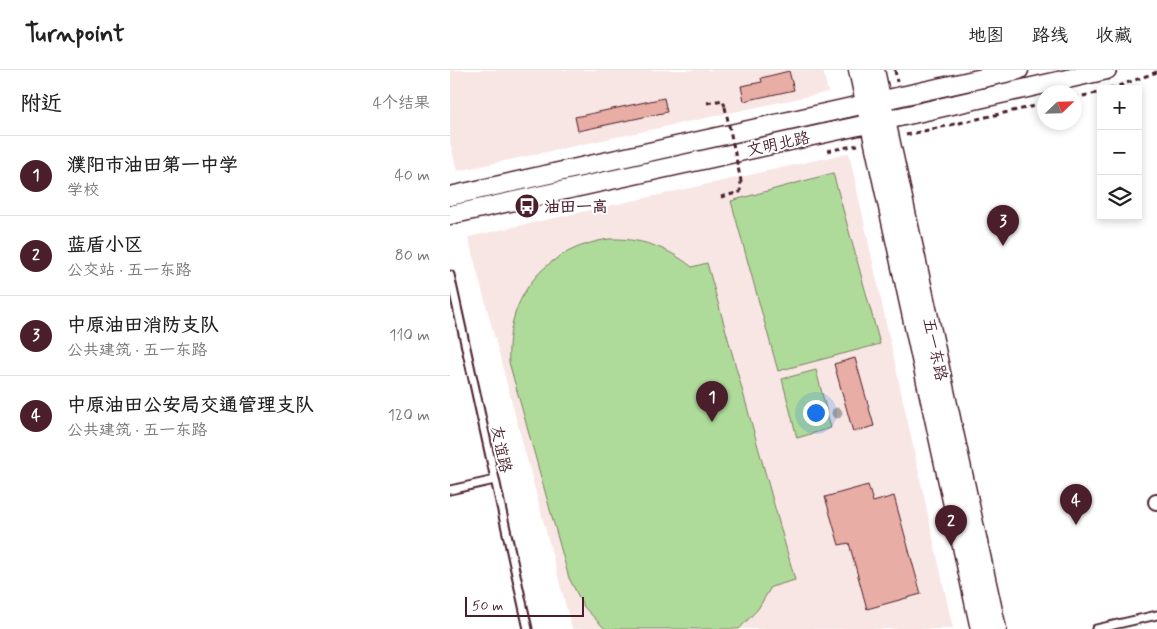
<!DOCTYPE html>
<html lang="zh">
<meta charset="utf-8">
<style>
:root{--surface:#fff;--page:#f6f6f6;--text:#222;--muted:#767676;--line:#e0e0e0;--accent:#4a1f2b}
body{margin:0;font-family:Mynerve,"LXGW WenKai TC",sans-serif;background:var(--page);color:var(--text)}
.controls{position:absolute;right:15px;top:15px;display:grid;overflow:hidden;border-radius:0px;box-shadow:0 2px 8px #0003}
.controls button{width:45px;height:45px;display:grid;place-items:center;padding:0;border:0;border-bottom:1px solid var(--line);background:var(--surface);color:var(--text);font:25px sans-serif}
.compass{position:absolute;left:587px;top:15px;width:45px;height:45px;border-radius:50%;background:var(--surface);box-shadow:0 2px 8px #0003;rotate:67deg}
.scale{position:absolute;left:15px;bottom:12px;width:119px;box-sizing:border-box;padding-left:5px;border:2px solid #4a1f2b;border-top:0;font-size:14px;line-height:18px;white-space:nowrap;color:#4a1f2b;-webkit-text-stroke:4px #fff;paint-order:stroke}
.you{position:absolute;left:365px;top:342px;width:18px;height:18px;margin:-12px;border:4px solid #fff;border-radius:50%;background:#1a73e8;box-shadow:0 0 0 8px #1a73e833}
.badge{display:grid;place-items:center;width:32px;height:32px;border-radius:50%;background:var(--accent);color:#fff;font-size:16px;font-weight:700}
.pin{position:absolute;translate:-50% -41px;filter:drop-shadow(0 1px 2px #0008)}
.pin::after{content:'';position:absolute;top:26px;width:18px;height:15px;background:inherit;clip-path:polygon(0 0,100% 0,50% 100%)}
.list{margin:0;padding:0;list-style:none}
h2{display:flex;justify-content:space-between;align-items:center;height:65px;margin:0;padding:0 20px;font-size:21px}
h2 small{font-size:16px;font-weight:400;color:var(--muted)}
.list li{display:grid;grid-template-columns:32px 1fr auto;gap:15px;align-items:center;box-sizing:border-box;height:80px;padding:0 20px;border-top:1px solid var(--line)}
.list b{display:block;font-size:19px;white-space:nowrap}
.list p{margin:0;font-size:16px;white-space:nowrap;color:var(--muted)}
.list em{font-size:16px;font-style:normal;color:var(--muted)}
.icon{flex:none;width:28px;height:28px;fill:none;stroke:currentColor;stroke-width:2;stroke-linecap:round;stroke-linejoin:round}
.map{position:relative;flex:none;width:707px;height:559px;overflow:hidden}
header{display:flex;align-items:center;gap:30px;box-sizing:border-box;height:70px;padding:0 25px;background:var(--surface);border-bottom:1px solid var(--line)}
header strong{font-size:24px}
nav{display:flex;gap:28px;margin-inline-start:auto;font-size:18px}
main{display:flex}
aside{flex:1;background:var(--surface)}
.map>svg:first-child{display:block}
.built{fill:#f8e6e4}
.green{fill:#afdb9a;stroke:#7c7d62}
.building{fill:#e8ada4;stroke:#4a1f2b}
.lines{fill:none;stroke-linecap:round;stroke-linejoin:round}
.service-casing{stroke:#4a1f2b;stroke-width:11}
.minor-casing{stroke:#4a1f2b;stroke-width:18}
.tertiary-casing{stroke:#4a1f2b;stroke-width:21}
.path{stroke:#4a1f2b;stroke-width:3;stroke-dasharray:5 4;stroke-linecap:butt}
.service{stroke:#fff;stroke-width:7}
.minor{stroke:#fff;stroke-width:14}
.tertiary{stroke:#fff;stroke-width:18}
.path-bridge{stroke:#4a1f2b;stroke-width:3;stroke-dasharray:5 4;stroke-linecap:butt}
.tree{fill:#aca39d}
.labels{text-anchor:middle;stroke-width:4;stroke-linejoin:round;paint-order:stroke}
.street-label{font-size:16px;fill:#4a1f2b;stroke:#fff}
.poi-label{font-size:16px;font-weight:bold;fill:#4a1f2b;stroke:#fff;text-anchor:start}
</style>
<header>
<strong>Turnpoint</strong>
<nav><a>地图</a><a>路线</a><a>收藏</a></nav>
</header>
<main>
<aside>
<h2>附近<small>4个结果</small></h2>
<ul class="list">
<li><span class="badge">1</span><div><b>濮阳市油田第一中学</b><p>学校</p></div><em>40 m</em></li>
<li><span class="badge">2</span><div><b>蓝盾小区</b><p>公交站 · 五一东路</p></div><em>80 m</em></li>
<li><span class="badge">3</span><div><b>中原油田消防支队</b><p>公共建筑 · 五一东路</p></div><em>110 m</em></li>
<li><span class="badge">4</span><div><b>中原油田公安局交通管理支队</b><p>公共建筑 · 五一东路</p></div><em>120 m</em></li>
</ul>
</aside>
<div class="map">
<svg width="707" height="559" viewBox="0 0 707 559">
<rect width="100%" height="100%" fill="#fff"/>
<filter id="ink" filterUnits="userSpaceOnUse"><feTurbulence type="fractalNoise" baseFrequency=".02" numOctaves="2"/><feDisplacementMap in="SourceGraphic" scale="10" xChannelSelector="R" yChannelSelector="G"/><feConvolveMatrix kernelMatrix="1 2 1 2 8 2 1 2 1" color-interpolation-filters="sRGB"/></filter>
<g filter="url(#ink)">
<g class="built">
<polygon points="0,0 373,0 378,22 7,101 0,72"/>
<polygon points="399,83 503,559 122,559 18,167"/>
</g>
<g class="green">
<polygon points="383,103 430,274 328,301 281,131"/>
<path d="M159,169c31,-1 58,8 83,28l15,-4 88,317 -24,7 -13,22 -19,20h-134l-21,-22 -15,-29 -60,-216c-3,-65 34,-113 100,-123z"/>
<polygon points="366,300 381,358 347,368 332,309"/>
</g>
<g class="building">
<polygon points="339,1 344,20 294,31 291,16 312,12 311,8"/>
<polygon points="214,28 217,42 128,61 125,47"/>
<polygon points="405,288 424,356 403,362 384,294"/>
<polygon points="418,415 423,432 444,426 471,524 417,539 399,473 389,475 375,427"/>
</g>
<g class="lines">
<defs>
<g id="service">
<polyline points="0,205 78,559"/>
<polyline points="0,420 45,410"/>
<polyline points="646,559 707,545"/>
</g>
<polyline id="minor" points="706,432 707,432"/>
<g id="tertiary">
<polyline points="408,0 530,559"/>
<polyline points="425,0 547,559"/>
<polyline points="0,126 569,0"/>
<polyline points="0,145 436,50 657,0"/>
</g>
</defs>
<use href="#service" class="service-casing"/>
<use href="#minor" class="minor-casing"/>
<use href="#tertiary" class="tertiary-casing"/>
<g class="path">
<polyline points="445,0 447,12"/>
<polyline points="660,19 707,2"/>
<polyline points="624,28 651,22"/>
<polyline points="257,33 273,30 275,37"/>
<polyline points="456,65 594,34"/>
<polyline points="377,81 408,75"/>
<polyline points="271,127 290,122 291,111"/>
</g>
<use href="#service" class="service"/>
<use href="#minor" class="minor"/>
<use href="#tertiary" class="tertiary"/>
<polyline class="path-bridge" points="275,37 291,111"/>
</g>
<circle class="tree" cx="387" cy="343" r="5.5"/>
</g>
<defs>
<symbol id="bus-disc" viewBox="-11 -11 22 22"><circle r="9.5" fill="#4a1f2b" stroke="#fff"/><path d="M-5-6H5V4H4V6H2V4H-2V6H-4V4H-5ZM-3.5-4V0h7V-4ZM-3.5 1.2v1.5H-2V1.2ZM2 1.2v1.5H3.5V1.2Z" fill="#fff"/></symbol>
</defs>
<g fill-rule="evenodd">
<use href="#bus-disc" x="63" y="122" width="28" height="28"/>
</g>
<g class="labels">
<g class="street-label">
<text transform="translate(328 73) rotate(-12)" y="6">文明北路</text>
<text transform="translate(486 279) rotate(78)" y="6">五一东路</text>
<text transform="translate(52 379) rotate(78)" y="6">友谊路</text>
</g>
<g class="poi-label">
<text x="94" y="142">油田一高</text>
</g>
</g>
</svg>
<div class="controls">
<button>+</button>
<button>−</button>
<button><svg class="icon" aria-label="layers" viewBox="0 0 24 24"><path d="M12 4l9 5-9 5-9-5zM3 14l9 5 9-5"/></svg></button>
</div>
<svg class="compass" viewBox="-18 -18 36 36"><path d="M0-13l5 13h-10z" fill="#e53935"/><path d="M0 13l5-13h-10z" fill="#767676"/></svg>
<div class="scale">50 m</div>
<div class="you"></div>
<div class="pin badge" style="left:262px;top:352px">1</div>
<div class="pin badge" style="left:501px;top:476px">2</div>
<div class="pin badge" style="left:553px;top:176px">3</div>
<div class="pin badge" style="left:626px;top:455px">4</div>
</div>
</main>
